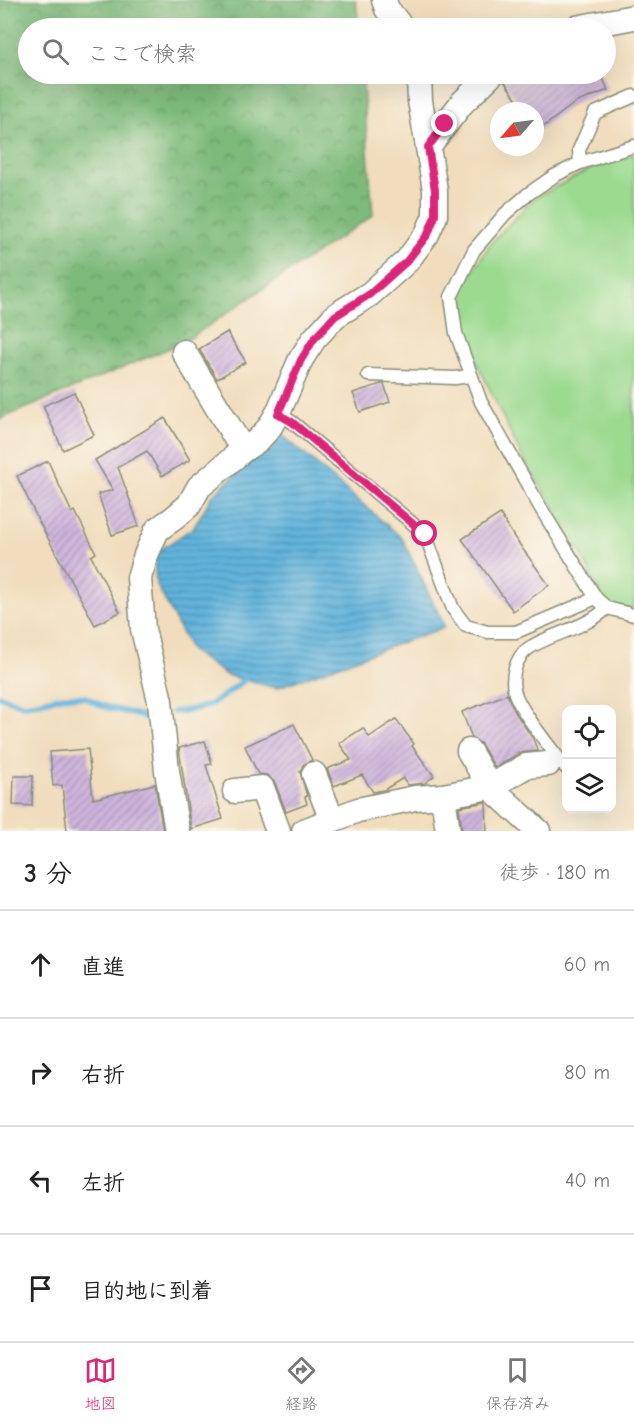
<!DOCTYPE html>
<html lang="ja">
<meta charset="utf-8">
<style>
:root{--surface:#fff;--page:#f6f6f6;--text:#222;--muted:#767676;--line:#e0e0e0;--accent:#db2777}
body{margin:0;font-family:"Comic Neue","Klee One",sans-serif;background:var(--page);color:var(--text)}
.controls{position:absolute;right:18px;bottom:18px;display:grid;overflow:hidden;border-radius:12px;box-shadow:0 6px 24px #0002}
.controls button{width:54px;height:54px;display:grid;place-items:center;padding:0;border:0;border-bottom:2px solid var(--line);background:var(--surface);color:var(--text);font:30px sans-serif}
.compass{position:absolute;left:490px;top:102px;width:54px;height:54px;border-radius:50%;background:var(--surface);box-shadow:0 6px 24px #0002;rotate:242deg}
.stop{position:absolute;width:18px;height:18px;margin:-14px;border:4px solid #db2777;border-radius:50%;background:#fff}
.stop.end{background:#db2777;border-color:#fff;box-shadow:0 2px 6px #0008}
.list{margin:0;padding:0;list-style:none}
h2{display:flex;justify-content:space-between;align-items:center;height:78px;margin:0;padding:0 24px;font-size:26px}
h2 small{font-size:20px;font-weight:400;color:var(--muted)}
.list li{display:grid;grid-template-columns:39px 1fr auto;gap:18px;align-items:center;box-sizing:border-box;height:108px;padding:0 24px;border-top:2px solid var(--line)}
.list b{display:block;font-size:22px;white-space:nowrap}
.list em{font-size:20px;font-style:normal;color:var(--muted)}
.icon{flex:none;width:33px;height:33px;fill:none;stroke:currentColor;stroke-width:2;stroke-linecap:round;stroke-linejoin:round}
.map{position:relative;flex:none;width:634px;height:831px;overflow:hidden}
.search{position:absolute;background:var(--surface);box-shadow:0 6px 24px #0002;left:18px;right:18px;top:18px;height:66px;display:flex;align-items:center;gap:15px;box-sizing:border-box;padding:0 21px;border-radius:33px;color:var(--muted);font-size:22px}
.sheet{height:510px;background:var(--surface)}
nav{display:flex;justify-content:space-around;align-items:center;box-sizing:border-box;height:84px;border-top:2px solid var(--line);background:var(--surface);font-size:16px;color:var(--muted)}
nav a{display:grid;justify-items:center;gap:3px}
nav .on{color:var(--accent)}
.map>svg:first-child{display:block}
.forest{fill:url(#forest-crowns);stroke:#4e7c57;stroke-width:1.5}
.pitch{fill:#9cda90;stroke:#5e8c62;stroke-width:1.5}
.water{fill:url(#water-rules);stroke:#407888;stroke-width:1.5}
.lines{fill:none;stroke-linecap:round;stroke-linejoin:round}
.stream{stroke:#60b3dc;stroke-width:6}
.building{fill:url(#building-hatch)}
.lane-casing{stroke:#888d78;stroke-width:15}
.street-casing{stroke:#888d78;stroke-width:27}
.lane{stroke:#fff;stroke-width:12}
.street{stroke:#fff;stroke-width:24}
.route{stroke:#db2777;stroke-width:8}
</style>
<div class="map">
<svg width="634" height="831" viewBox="0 0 634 831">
<defs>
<pattern id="forest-crowns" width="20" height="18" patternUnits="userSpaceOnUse" patternTransform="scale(1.5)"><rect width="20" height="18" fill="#7dba7a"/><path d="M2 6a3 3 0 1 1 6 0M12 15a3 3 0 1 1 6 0" fill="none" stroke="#669865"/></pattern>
<pattern id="water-rules" width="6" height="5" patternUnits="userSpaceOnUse" patternTransform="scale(1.5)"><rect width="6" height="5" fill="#60b3dc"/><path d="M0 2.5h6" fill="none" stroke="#4f93b3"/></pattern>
<pattern id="building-hatch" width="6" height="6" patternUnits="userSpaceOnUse" patternTransform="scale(1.5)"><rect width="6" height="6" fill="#cfb4dd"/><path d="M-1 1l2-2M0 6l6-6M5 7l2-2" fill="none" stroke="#a794b4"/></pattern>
</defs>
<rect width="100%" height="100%" fill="#fbf7ec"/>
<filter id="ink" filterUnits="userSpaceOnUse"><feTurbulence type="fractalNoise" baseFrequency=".0167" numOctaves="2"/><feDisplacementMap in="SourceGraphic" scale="12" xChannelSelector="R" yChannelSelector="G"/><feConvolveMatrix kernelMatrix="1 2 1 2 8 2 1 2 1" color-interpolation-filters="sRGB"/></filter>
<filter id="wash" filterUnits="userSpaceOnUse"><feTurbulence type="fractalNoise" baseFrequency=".008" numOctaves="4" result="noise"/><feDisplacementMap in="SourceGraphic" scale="24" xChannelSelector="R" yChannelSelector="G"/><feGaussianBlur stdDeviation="1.35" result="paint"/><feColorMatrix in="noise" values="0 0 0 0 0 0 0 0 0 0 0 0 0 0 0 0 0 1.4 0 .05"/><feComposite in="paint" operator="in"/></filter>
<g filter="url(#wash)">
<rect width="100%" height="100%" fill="#f1ddbd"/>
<polygon class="forest" points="0,0 356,0 359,28 28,28 28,74 362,74 373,215 184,342 0,419"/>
<polygon class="pitch" points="634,154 634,608 607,608 577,545 521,455 461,329 462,288 491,243 533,199 590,169"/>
<polygon class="water" points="280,433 402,538 445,627 276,688 226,675 191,651 156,583 154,554 194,527 212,496"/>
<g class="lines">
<g class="stream">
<polyline points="0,696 24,705 65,696 85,697 103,706 149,718"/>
<path d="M173,712c35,-2 44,-10 71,-32"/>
</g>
</g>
<g id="blocks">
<g class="building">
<polygon points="506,74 601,74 608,90 575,103 535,133 535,111 525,111 504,81"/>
<polygon points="227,332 246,362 217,379 199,349"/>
<polygon points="381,384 384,384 390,402 360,412 353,393"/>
<polygon points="74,392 94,435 63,450 43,406"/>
<polygon points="165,418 190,460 162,476 147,451 118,467 139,526 112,535 98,494 113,490 95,460"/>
<polygon points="48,461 72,513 75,511 96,553 91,556 120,612 95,625 37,518 17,476"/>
<polygon points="500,514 514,537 549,585 513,611 462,539"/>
<polygon points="507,694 515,712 533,739 538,751 519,753 495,768 481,744 472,738 462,712"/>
<polygon points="396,719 414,744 412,746 434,776 425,783 408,785 403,778 384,790 373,792 362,775 334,786 327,769 351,760 339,743 363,728 369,737"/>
<polygon points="294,724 312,760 303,765 300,772 307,796 305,797 307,804 286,812 275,783 267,775 258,774 245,746"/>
<polygon points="205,741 212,764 206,765 223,819 191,829 179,748"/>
<polygon points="88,749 93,799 155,784 163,831 67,831 62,785 53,786 50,752"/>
<polygon points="14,776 33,776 32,806 13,805"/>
<polygon points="486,802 487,831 462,831 459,807"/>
</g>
</g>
</g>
<g filter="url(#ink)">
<use href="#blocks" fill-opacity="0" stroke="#888d78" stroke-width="1.5"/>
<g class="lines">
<defs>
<g id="lane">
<polyline points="634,146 580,163 554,176 528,194 505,214 474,250 451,297 456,333 481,402 540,507 596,598 607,608 634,615"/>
<polyline points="580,163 579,150 595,113 634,96"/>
<polyline points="368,375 455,378 470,376"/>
<polyline points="278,413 292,422 425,534 453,609 466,626 488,632 516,632 596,598"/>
<path d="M565,767c-13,-18 -47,-58 -51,-77 -3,-15 2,-33 15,-42 25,-16 56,-19 78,-40"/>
</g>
<g id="street">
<polyline points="384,0 387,9 402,28"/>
<polyline points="576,28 634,17"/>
<polyline points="419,74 420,101 428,147"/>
<polyline points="184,352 243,450"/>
<polyline points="469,751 490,787 538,831"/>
<polyline points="314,774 332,820"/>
<polyline points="235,791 262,788 278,831"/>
<polyline points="443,796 448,831"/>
<polyline points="177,831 167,771 160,701 143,629 139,578 146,555 157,530 174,518 189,505 199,487 243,450 257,441 269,428 278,413 301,359 314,339 335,316 370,294 407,261 427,234 435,216 435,190 428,147 462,103 492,74"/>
<polyline points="304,831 358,810 415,798 443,796 490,787 526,766 548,764"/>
</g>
</defs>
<use href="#lane" class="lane-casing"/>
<use href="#street" class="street-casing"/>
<use href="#lane" class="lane"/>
<use href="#street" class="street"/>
</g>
</g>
<g class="lines" filter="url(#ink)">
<polyline class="route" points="425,534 292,422 278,414 301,360 314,339 335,316 370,294 407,261 428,234 435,216 435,190 428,147 445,124"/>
</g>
</svg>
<div class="controls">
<button><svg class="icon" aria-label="locate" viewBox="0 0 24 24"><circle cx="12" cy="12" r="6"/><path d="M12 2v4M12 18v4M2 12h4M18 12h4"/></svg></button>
<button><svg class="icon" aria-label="layers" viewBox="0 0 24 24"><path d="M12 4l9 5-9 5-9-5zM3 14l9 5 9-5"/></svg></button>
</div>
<svg class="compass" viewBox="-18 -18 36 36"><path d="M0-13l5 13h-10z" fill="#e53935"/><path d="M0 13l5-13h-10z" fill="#767676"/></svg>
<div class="stop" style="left:425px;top:534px"></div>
<div class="stop end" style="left:445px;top:124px"></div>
<div class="search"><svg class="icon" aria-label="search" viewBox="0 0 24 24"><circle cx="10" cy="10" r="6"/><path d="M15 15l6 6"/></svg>ここで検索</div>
</div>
<section class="sheet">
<h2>3 分<small>徒歩 · 180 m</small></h2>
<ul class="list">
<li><svg class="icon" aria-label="ahead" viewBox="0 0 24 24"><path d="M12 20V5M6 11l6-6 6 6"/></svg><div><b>直進</b></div><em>60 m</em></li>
<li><svg class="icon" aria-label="right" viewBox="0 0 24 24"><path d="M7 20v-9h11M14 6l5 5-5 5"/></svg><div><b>右折</b></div><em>80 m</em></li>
<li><svg class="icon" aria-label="left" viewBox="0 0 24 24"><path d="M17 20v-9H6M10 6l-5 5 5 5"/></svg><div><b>左折</b></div><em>40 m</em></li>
<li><svg class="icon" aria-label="arrive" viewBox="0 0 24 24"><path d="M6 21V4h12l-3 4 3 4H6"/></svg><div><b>目的地に到着</b></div></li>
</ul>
</section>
<nav>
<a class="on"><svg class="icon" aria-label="map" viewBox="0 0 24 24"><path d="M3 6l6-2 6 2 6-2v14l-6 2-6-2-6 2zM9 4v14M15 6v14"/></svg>地図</a>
<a><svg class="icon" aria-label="directions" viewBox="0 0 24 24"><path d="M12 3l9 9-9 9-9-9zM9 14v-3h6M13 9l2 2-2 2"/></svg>経路</a>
<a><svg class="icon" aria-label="saved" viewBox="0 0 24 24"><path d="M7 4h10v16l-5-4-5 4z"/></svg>保存済み</a>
</nav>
